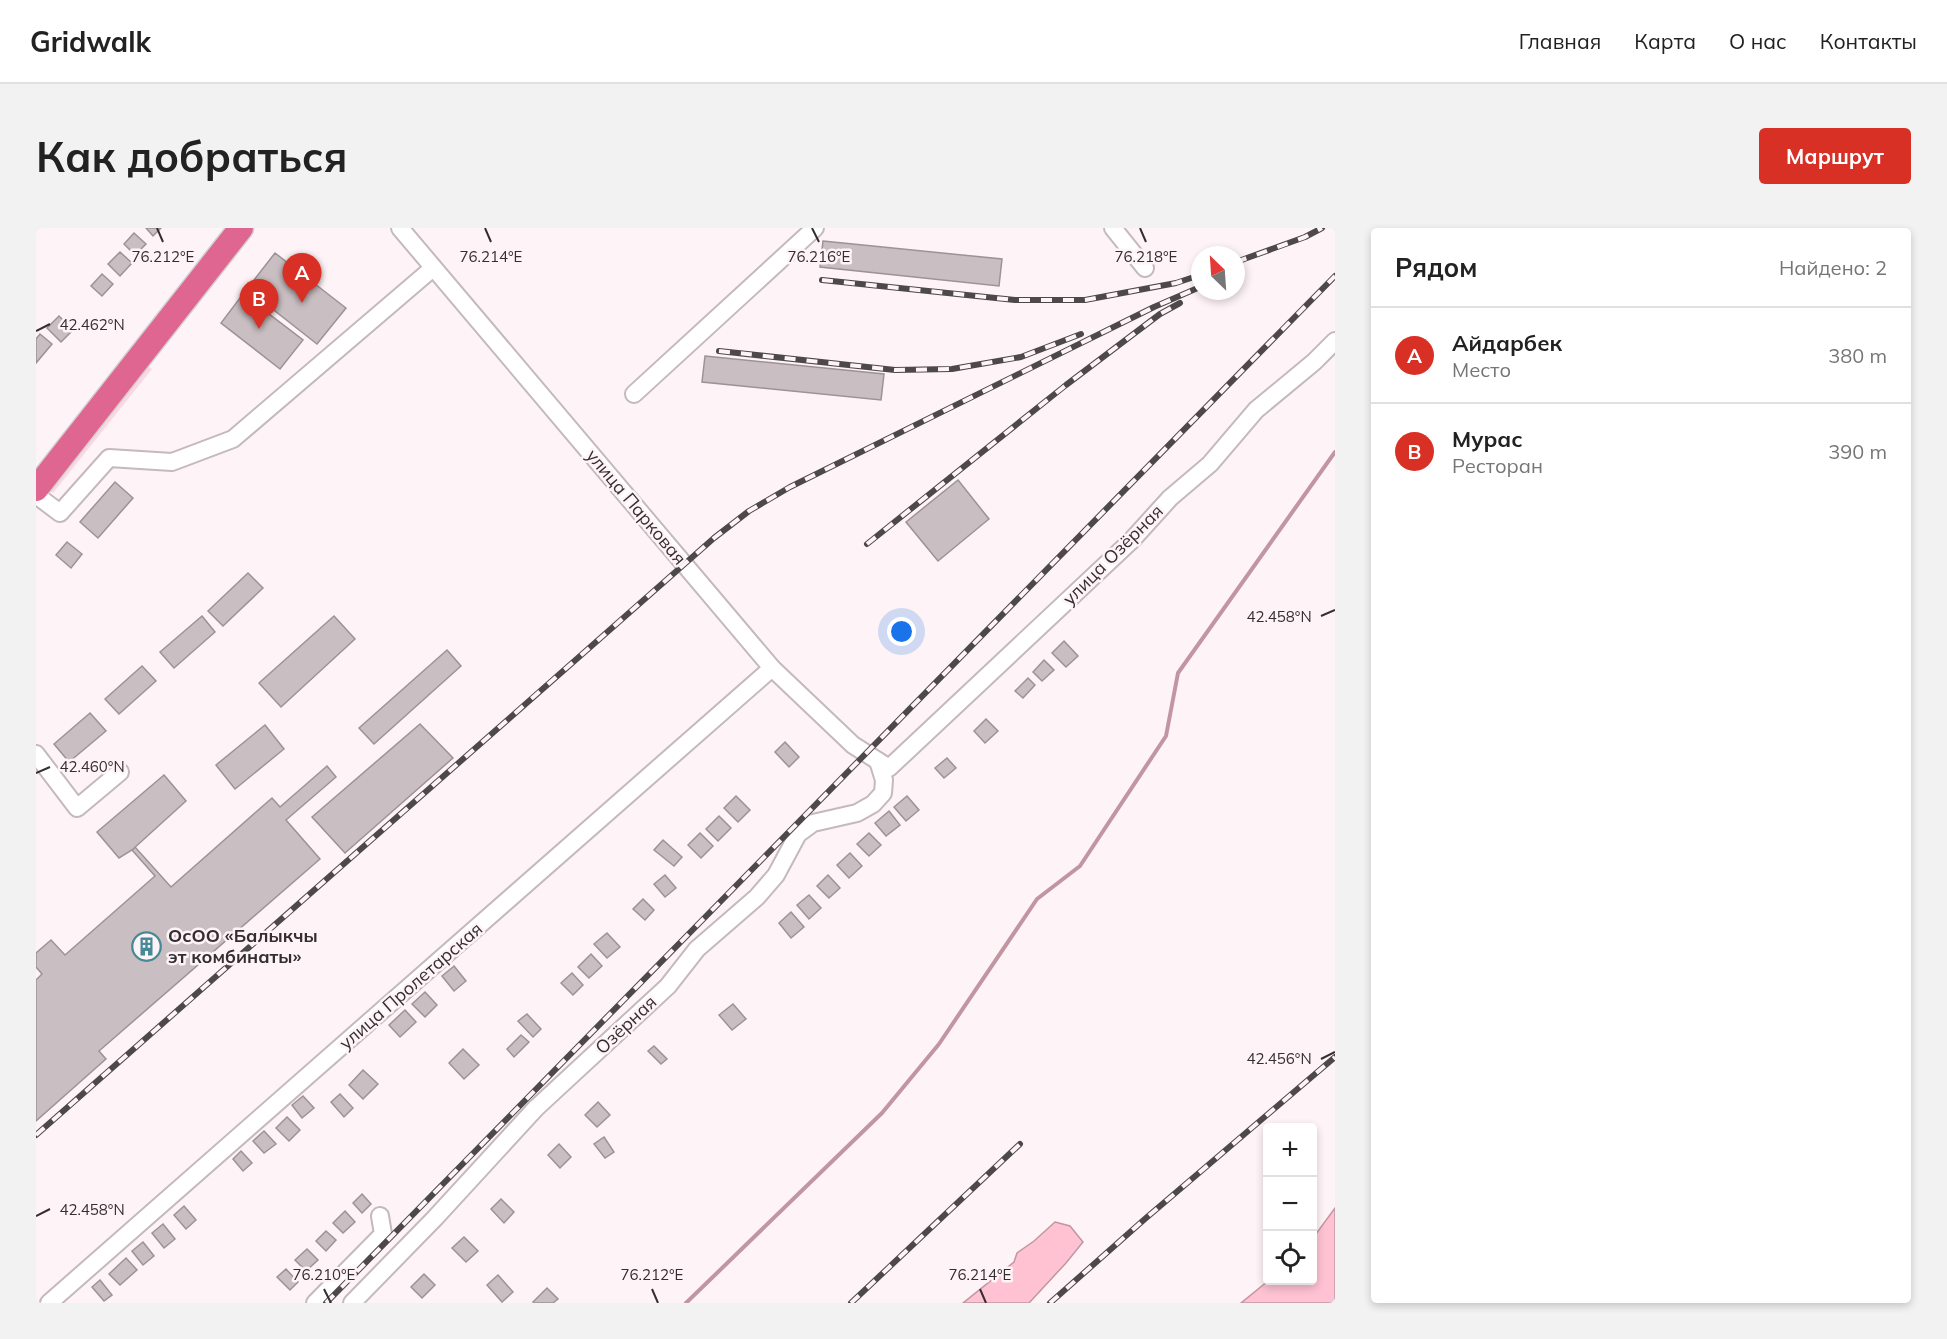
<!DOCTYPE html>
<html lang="ru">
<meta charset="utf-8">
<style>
:root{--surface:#fff;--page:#f2f2f2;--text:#222;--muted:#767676;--line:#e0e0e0;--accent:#d93025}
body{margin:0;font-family:Mulish,sans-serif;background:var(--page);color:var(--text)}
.controls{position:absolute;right:18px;bottom:18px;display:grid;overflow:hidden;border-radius:6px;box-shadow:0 3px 9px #0003}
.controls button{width:54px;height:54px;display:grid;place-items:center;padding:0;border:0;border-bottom:2px solid var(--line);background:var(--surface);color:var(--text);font:30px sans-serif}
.compass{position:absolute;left:1155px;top:18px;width:54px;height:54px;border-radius:50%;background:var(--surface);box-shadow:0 3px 9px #0003;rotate:335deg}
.you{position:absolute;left:866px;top:404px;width:21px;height:21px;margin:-15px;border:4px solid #fff;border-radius:50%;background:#1a73e8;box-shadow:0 0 0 9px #1a73e833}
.badge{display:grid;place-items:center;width:39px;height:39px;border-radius:50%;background:var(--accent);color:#fff;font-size:20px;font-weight:700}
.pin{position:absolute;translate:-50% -50px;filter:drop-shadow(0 2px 3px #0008)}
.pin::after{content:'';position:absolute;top:32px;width:21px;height:18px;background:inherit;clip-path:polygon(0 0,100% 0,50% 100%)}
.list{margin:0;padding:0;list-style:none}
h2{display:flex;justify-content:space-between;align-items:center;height:78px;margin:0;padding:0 24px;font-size:26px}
h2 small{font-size:20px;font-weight:400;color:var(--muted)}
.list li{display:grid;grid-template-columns:39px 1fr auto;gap:18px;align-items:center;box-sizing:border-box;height:96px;padding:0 24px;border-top:2px solid var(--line)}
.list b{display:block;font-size:22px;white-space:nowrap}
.list p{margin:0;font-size:20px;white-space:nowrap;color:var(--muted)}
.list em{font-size:20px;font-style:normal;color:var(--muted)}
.icon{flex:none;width:33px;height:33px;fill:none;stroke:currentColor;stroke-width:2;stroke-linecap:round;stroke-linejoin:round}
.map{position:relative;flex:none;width:1299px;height:1075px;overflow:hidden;border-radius:6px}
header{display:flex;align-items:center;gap:36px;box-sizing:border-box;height:84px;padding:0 30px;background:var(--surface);border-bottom:2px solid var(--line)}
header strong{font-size:28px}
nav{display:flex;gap:33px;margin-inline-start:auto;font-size:21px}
.intro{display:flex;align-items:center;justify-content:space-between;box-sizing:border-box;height:144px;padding:0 36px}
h1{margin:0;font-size:42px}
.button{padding:15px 27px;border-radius:6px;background:var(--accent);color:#fff;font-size:21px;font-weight:700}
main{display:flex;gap:36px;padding:0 36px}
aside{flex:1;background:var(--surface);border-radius:6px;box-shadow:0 3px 9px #0003}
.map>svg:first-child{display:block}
.green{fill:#fad8e1}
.water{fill:#fec2d3;stroke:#c196a2;stroke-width:1.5}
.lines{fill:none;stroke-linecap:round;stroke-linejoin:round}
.stream{stroke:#c196a2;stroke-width:4}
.building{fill:#c9bec1;stroke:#9d9395;stroke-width:1.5}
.minor-casing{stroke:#c4b9bb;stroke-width:20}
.highway-casing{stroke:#d2d1d1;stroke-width:27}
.minor{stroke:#fff;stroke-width:16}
.highway{stroke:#e06692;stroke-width:24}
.rail-casing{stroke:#4d484a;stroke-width:6}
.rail{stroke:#fef3f6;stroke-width:4;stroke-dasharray:11;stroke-linecap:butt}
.ticks{fill:none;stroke:#332f30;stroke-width:2}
.labels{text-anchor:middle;stroke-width:5;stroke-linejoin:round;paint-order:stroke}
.street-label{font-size:18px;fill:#332f30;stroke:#fef3f6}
.poi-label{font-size:18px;font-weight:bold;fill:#332f30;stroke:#fef3f6;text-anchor:start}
.ticks-label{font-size:15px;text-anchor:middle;fill:#332f30;stroke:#fef3f6;stroke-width:5;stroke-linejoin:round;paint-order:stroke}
</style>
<header>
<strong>Gridwalk</strong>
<nav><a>Главная</a><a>Карта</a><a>О нас</a><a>Контакты</a></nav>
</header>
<div class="intro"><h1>Как добраться</h1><a class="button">Маршрут</a></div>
<main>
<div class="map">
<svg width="1299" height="1075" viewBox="0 0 1299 1075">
<rect width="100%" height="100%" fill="#fef3f6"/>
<polygon class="green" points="102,131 116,141 17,265 5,255"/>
<g class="water">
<polygon points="1299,980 1299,1075 1205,1075 1232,1053 1276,1052 1277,1010"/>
<polygon points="1019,994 1034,998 1047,1014 1030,1035 993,1075 927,1075 978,1034 981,1025 998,1013"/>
</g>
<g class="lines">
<polyline class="stream" points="650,1075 846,885 903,816 1001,671 1044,638 1130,508 1142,445 1299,224"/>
</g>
<g class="building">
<polygon points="110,0 125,0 117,8"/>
<polygon points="98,5 110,16 99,27 88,16"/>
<polygon points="787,13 966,31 963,58 784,39"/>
<polygon points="84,24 96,35 84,48 72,36"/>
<polygon points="239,25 310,80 281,116 211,61"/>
<polygon points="66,46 77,56 66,68 55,58"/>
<polygon points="207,66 267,112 244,141 185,95"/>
<polygon points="23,88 37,102 25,114 11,100"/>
<polygon points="4,106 16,116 0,135 0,111"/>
<polygon points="669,128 848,146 845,172 666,154"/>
<polygon points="922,252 953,291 902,333 870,294"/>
<polygon points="79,254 97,270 62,310 44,294"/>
<polygon points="31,314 46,326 35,340 20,327"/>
<polygon points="212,345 227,360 187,398 172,383"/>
<polygon points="166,388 179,404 138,440 124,424"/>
<polygon points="298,388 319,411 245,479 223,455"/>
<polygon points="1028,413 1042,428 1030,439 1016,425"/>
<polygon points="411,422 425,438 338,516 323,500"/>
<polygon points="1008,432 1018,442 1006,453 997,444"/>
<polygon points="106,438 120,453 83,486 69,471"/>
<polygon points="992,450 999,457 987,470 979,463"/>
<polygon points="54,485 70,503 33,534 18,516"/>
<polygon points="950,491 962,503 949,515 938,503"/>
<polygon points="384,496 417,530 309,625 276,589"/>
<polygon points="229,497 248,521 199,561 180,537"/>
<polygon points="749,514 763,529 753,539 739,524"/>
<polygon points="911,530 920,540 908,550 899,540"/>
<polygon points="291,538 300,549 250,592 284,631 63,823 70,831 0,893 0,752 6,746 0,739 0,725 15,712 29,727 119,648 96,622 99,619 135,659 236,570 244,579"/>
<polygon points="128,547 150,573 96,622 83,630 61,604"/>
<polygon points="700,568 714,582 702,594 688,580"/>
<polygon points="871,568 883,582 870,593 858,579"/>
<polygon points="853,583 864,597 850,608 839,595"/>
<polygon points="683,588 695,600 682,613 670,601"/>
<polygon points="664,605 677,618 665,630 652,617"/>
<polygon points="833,605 845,617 833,628 821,616"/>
<polygon points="627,612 646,629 638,638 618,622"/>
<polygon points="814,625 826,638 813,650 801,637"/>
<polygon points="629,647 640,660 629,669 618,656"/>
<polygon points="792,647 804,660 793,670 781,658"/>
<polygon points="773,667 785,680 773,691 761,677"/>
<polygon points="607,671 618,682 609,692 597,681"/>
<polygon points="755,684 768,699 755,710 743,695"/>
<polygon points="571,705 584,719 571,730 558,716"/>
<polygon points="555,726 566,738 553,750 542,739"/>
<polygon points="418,738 430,753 418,763 406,748"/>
<polygon points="536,745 547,757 537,767 525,755"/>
<polygon points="389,764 401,777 389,789 376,776"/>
<polygon points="697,776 710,791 696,802 683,787"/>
<polygon points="369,782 380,794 364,809 353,797"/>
<polygon points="491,786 505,801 497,809 482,793"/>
<polygon points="485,807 493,814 478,829 471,821"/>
<polygon points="618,818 631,831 625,836 612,823"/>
<polygon points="427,821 443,837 428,851 413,835"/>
<polygon points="327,842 342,856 327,871 313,857"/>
<polygon points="304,866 317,880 308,889 295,874"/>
<polygon points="267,868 278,880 266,890 256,877"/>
<polygon points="562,874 574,887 561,899 549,887"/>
<polygon points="251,889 264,902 253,913 240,900"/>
<polygon points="228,903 240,916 228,925 217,913"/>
<polygon points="568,909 578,924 569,930 558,916"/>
<polygon points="523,916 535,929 524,940 512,927"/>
<polygon points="205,923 216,935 207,943 197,931"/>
<polygon points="326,966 335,976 326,985 317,975"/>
<polygon points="465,971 478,984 468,995 455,981"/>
<polygon points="148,978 160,992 150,1001 138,987"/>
<polygon points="309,983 319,994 307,1005 297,995"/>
<polygon points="127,996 139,1011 128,1020 116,1005"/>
<polygon points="290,1003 300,1012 290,1023 280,1013"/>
<polygon points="428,1009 442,1023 430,1034 416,1020"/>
<polygon points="107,1014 118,1028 107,1037 96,1023"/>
<polygon points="271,1021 282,1032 270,1043 259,1032"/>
<polygon points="90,1030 101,1042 84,1057 73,1046"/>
<polygon points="250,1041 262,1054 254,1062 241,1049"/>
<polygon points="388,1046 399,1057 386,1070 375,1059"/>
<polygon points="462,1047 477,1064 466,1074 451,1057"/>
<polygon points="64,1052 76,1067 68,1073 56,1059"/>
<polygon points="511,1060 522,1071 517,1075 498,1075 497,1074"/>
</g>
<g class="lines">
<defs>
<g id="minor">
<polyline points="364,0 736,440 817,517 853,540 1096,312 1134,270 1174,236 1220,182 1278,134 1299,113"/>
<polyline points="1077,0 1109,40"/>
<polyline points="598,166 779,0"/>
<polyline points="0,267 24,285 73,230 136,234 197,211 397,40"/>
<polyline points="0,526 41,580 84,544"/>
<polyline points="13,1075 736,440"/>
<polyline points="279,1075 347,1006 344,988"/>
<polyline points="316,1075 399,990 500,880 632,758 661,721 721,669 740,647 762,606 777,595 821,585 837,576 847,565 848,552 842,533"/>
</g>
<polyline id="highway" points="0,261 205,0"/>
</defs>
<use href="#minor" class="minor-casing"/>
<use href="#highway" class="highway-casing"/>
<use href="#minor" class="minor"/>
<use href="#highway" class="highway"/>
<defs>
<g id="rail">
<polyline points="1200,34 1269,9 1286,0"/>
<polyline points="786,52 979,72 1049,72 1140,55 1164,47"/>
<polyline points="683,123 859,142 916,141 985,129 1045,106"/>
<polyline points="831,316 1030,157 1124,86 1144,75"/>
<polyline points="0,907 678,310 713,283 754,259 1118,79 1164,59"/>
<polyline points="290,1075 1299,48"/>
<polyline points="815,1075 984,916"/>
<polyline points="1014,1075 1110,990 1299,829"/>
</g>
</defs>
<use href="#rail" class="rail-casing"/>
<use href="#rail" class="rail"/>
</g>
<path class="ticks" d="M121,0l6,14M449,0l6,14M776,0l7,14M1104,0l6,14M0,103l14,-7M1285,388l14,-6M0,545l14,-6M1285,831l14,-7M0,988l14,-7M288,1061l7,14M616,1061l6,14M944,1061l6,14"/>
<defs>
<symbol id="building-ring" viewBox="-11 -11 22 22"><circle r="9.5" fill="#fef3f6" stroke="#458a96" stroke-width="1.5"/><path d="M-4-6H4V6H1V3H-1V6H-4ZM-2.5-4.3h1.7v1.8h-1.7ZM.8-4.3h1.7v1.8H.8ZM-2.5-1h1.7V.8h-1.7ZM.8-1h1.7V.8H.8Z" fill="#458a96"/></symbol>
</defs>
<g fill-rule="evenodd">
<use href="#building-ring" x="94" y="702" width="33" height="33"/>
</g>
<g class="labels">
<g class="street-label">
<text transform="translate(600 279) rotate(50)" y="6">улица Парковая</text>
<text transform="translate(1077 327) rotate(-45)" y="6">улица Озёрная</text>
<text transform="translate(375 758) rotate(-41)" y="6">улица Пролетарская</text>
<text transform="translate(590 797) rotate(-43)" y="6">Озёрная</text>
</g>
<g class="poi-label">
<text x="132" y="714">ОсОО «Балыкчы<tspan x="132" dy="21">эт комбинаты»</tspan></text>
</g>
</g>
<g class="ticks-label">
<text x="127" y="34">76.212°E</text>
<text x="455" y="34">76.214°E</text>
<text x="783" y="34">76.216°E</text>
<text x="1110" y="34">76.218°E</text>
<text x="56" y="102">42.462°N</text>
<text x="1243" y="394">42.458°N</text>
<text x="56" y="544">42.460°N</text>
<text x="1243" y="836">42.456°N</text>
<text x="56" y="987">42.458°N</text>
<text x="288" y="1052">76.210°E</text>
<text x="616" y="1052">76.212°E</text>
<text x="944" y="1052">76.214°E</text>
</g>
</svg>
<div class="controls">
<button>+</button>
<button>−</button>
<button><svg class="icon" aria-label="locate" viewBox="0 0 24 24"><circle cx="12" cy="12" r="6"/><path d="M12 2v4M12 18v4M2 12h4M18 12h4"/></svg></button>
</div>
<svg class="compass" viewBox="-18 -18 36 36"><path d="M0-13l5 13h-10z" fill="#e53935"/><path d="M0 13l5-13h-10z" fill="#767676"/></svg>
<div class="you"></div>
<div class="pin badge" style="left:266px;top:75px">A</div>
<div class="pin badge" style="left:223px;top:101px">B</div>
</div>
<aside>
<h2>Рядом<small>Найдено: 2</small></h2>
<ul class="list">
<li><span class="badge">A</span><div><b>Айдарбек</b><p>Место</p></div><em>380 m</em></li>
<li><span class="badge">B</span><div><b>Мурас</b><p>Ресторан</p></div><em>390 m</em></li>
</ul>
</aside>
</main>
